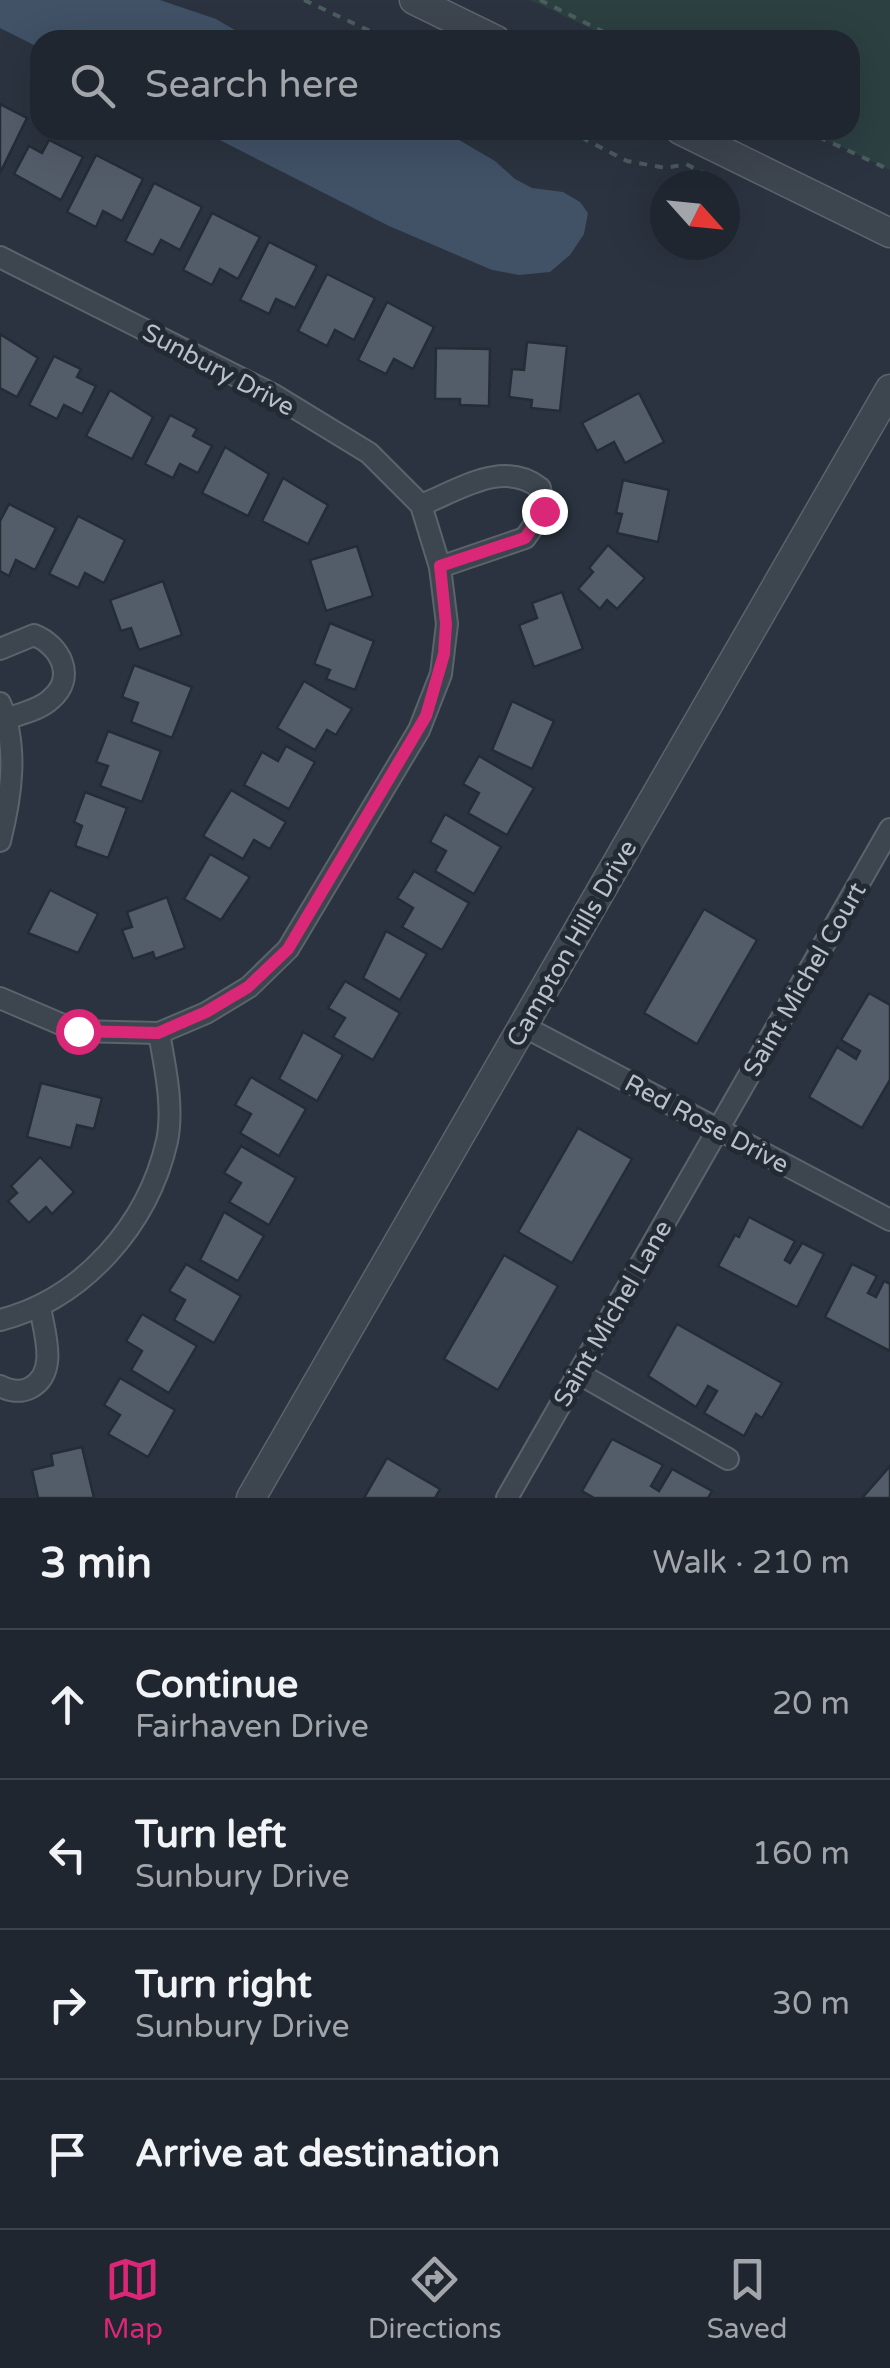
<!DOCTYPE html>
<meta charset="utf-8">
<style>
:root{--surface:#20262f;--page:#282e37;--text:#f1f3f6;--muted:#a2a5aa;--line:#3d434b;--accent:#db2777}
body{margin:0;font-family:"Varela Round",sans-serif;background:var(--page);color:var(--text)}
.compass{position:absolute;left:650px;top:170px;width:90px;height:90px;border-radius:50%;background:var(--surface);box-shadow:0 10px 40px #0002;rotate:117deg}
.stop{position:absolute;width:30px;height:30px;margin:-22px;border:8px solid #db2777;border-radius:50%;background:#fff}
.stop.end{background:#db2777;border-color:#fff;box-shadow:0 2px 10px #0008}
.list{margin:0;padding:0;list-style:none}
h2{display:flex;justify-content:space-between;align-items:center;height:130px;margin:0;padding:0 40px;font-size:42px}
h2 small{font-size:32px;font-weight:400;color:var(--muted)}
.list li{display:grid;grid-template-columns:65px 1fr auto;gap:30px;align-items:center;box-sizing:border-box;height:150px;padding:0 40px;border-top:2px solid var(--line)}
.list b{display:block;font-size:38px;white-space:nowrap}
.list p{margin:0;font-size:32px;white-space:nowrap;color:var(--muted)}
.list em{font-size:32px;font-style:normal;color:var(--muted)}
.icon{flex:none;width:55px;height:55px;fill:none;stroke:currentColor;stroke-width:2;stroke-linecap:round;stroke-linejoin:round}
.map{position:relative;flex:none;width:890px;height:1498px;overflow:hidden}
.search{position:absolute;background:var(--surface);box-shadow:0 10px 40px #0002;left:30px;right:30px;top:30px;height:110px;display:flex;align-items:center;gap:25px;box-sizing:border-box;padding:0 35px;border-radius:30px;color:var(--muted);font-size:38px}
.sheet{height:730px;background:var(--surface)}
nav{display:flex;justify-content:space-around;align-items:center;box-sizing:border-box;height:140px;border-top:2px solid var(--line);background:var(--surface);font-size:28px;color:var(--muted)}
nav a{display:grid;justify-items:center;gap:5px}
nav .on{color:var(--accent)}
.map>svg:first-child{display:block}
.green{fill:#2c4041}
.water{fill:#415166}
.building{fill:#535c69;stroke:#242c36;stroke-width:2.5}
.lines{fill:none;stroke-linecap:round;stroke-linejoin:round}
.minor-casing{stroke:#5b636c;stroke-width:24}
.tertiary-casing{stroke:#5b636c;stroke-width:31}
.path{stroke:#4c5d5f;stroke-width:4;stroke-dasharray:8 8;stroke-linecap:butt}
.minor{stroke:#3d454f;stroke-width:20}
.tertiary{stroke:#3d454f;stroke-width:28}
.route{stroke:#db2777;stroke-width:12}
.labels{text-anchor:middle;stroke-width:10;stroke-linejoin:round;paint-order:stroke}
.street-label{font-size:25px;fill:#bac0c9;stroke:#222a34}
</style>
<div class="map">
<svg width="890" height="1498" viewBox="0 0 890 1498">
<rect width="100%" height="100%" fill="#2a333f"/>
<polygon class="green" points="530,0 890,0 890,170 806,130 850,130 850,40 615,40"/>
<g class="water">
<polygon points="0,0 160,0 216,19 252,40 40,40 40,48 0,28"/>
<polygon points="200,130 442,130 495,161 515,179 532,188 563,192 580,202 588,213 584,234 570,255 550,272 519,275 492,270 389,226"/>
</g>
<g class="building">
<polygon points="0,104 27,118 0,173"/>
<polygon points="49,140 83,157 61,200 14,174 29,146 42,153"/>
<polygon points="96,155 143,179 122,221 103,211 96,227 67,212"/>
<polygon points="154,183 202,207 180,250 161,240 153,255 125,241"/>
<polygon points="212,213 260,237 238,279 220,269 212,285 183,270"/>
<polygon points="269,242 317,266 295,308 276,299 269,314 240,300"/>
<polygon points="327,274 375,298 354,340 335,330 327,346 298,331"/>
<polygon points="387,302 434,327 413,369 394,359 386,374 358,360"/>
<polygon points="0,334 38,358 17,397 0,388"/>
<polygon points="527,342 567,346 560,411 531,408 532,400 509,397 512,369 524,370"/>
<polygon points="436,348 490,349 489,406 460,405 460,399 435,399"/>
<polygon points="54,356 81,369 77,377 96,386 82,414 64,405 57,419 29,405"/>
<polygon points="110,390 153,417 132,459 86,436"/>
<polygon points="639,393 664,442 625,463 614,442 597,451 582,423"/>
<polygon points="170,415 197,429 193,436 212,446 198,473 180,464 173,478 145,464"/>
<polygon points="225,447 269,474 248,516 202,493"/>
<polygon points="283,478 328,505 308,544 262,521"/>
<polygon points="623,480 669,490 658,542 617,533 622,514 616,513"/>
<polygon points="9,504 56,528 35,570 16,560 9,576 0,571 0,521"/>
<polygon points="78,516 125,540 104,583 85,573 78,588 49,574"/>
<polygon points="608,545 645,578 617,609 607,600 600,609 578,589 593,572 589,568"/>
<polygon points="357,546 373,596 326,611 310,560"/>
<polygon points="163,581 182,635 139,650 131,628 121,631 110,600"/>
<polygon points="562,592 583,649 534,667 519,625 537,618 532,603"/>
<polygon points="330,623 374,641 355,690 326,679 330,670 314,664"/>
<polygon points="134,665 192,687 172,738 131,722 138,703 122,697"/>
<polygon points="304,681 352,709 336,735 327,730 315,750 277,728"/>
<polygon points="512,701 554,721 532,769 492,750"/>
<polygon points="108,731 161,751 142,802 100,786 108,766 96,762"/>
<polygon points="286,746 315,762 289,809 244,785 262,752 278,761"/>
<polygon points="479,756 534,788 507,835 468,813 479,793 463,784"/>
<polygon points="231,790 286,822 270,849 254,840 243,859 203,836"/>
<polygon points="85,792 127,808 108,858 75,846 82,826 74,822"/>
<polygon points="445,814 501,847 474,894 435,871 446,851 430,842"/>
<polygon points="210,854 250,877 221,920 184,899"/>
<polygon points="414,871 469,903 442,950 402,927 413,908 397,898"/>
<polygon points="50,890 98,914 78,953 28,933"/>
<polygon points="167,897 185,948 155,959 153,952 133,959 122,930 132,927 127,912"/>
<polygon points="704,909 757,940 697,1044 644,1013"/>
<polygon points="386,931 427,954 400,1000 363,978"/>
<polygon points="345,981 400,1013 373,1060 333,1037 345,1018 328,1008"/>
<polygon points="869,993 890,1005 890,1080 862,1128 809,1097 837,1047 856,1059 860,1051 841,1040"/>
<polygon points="303,1032 343,1055 317,1101 279,1079"/>
<polygon points="251,1077 306,1109 279,1156 240,1133 251,1114 235,1105"/>
<polygon points="41,1083 102,1098 94,1129 77,1125 71,1148 27,1137"/>
<polygon points="578,1128 632,1159 572,1263 518,1232"/>
<polygon points="241,1146 296,1178 269,1225 229,1202 241,1183 224,1173"/>
<polygon points="40,1157 74,1192 52,1214 46,1207 29,1223 8,1201 17,1193 11,1186"/>
<polygon points="224,1212 264,1236 238,1281 200,1260"/>
<polygon points="749,1217 795,1241 785,1260 790,1263 802,1243 824,1254 797,1307 718,1266 735,1235 739,1237"/>
<polygon points="504,1255 558,1286 498,1390 444,1359"/>
<polygon points="186,1264 241,1296 214,1343 174,1320 185,1300 169,1291"/>
<polygon points="852,1264 877,1276 868,1293 876,1297 884,1281 890,1284 890,1351 825,1317"/>
<polygon points="142,1314 197,1346 169,1393 131,1370 142,1351 126,1341"/>
<polygon points="677,1324 782,1383 762,1418 756,1414 744,1436 704,1413 717,1391 708,1386 696,1407 648,1376"/>
<polygon points="120,1378 175,1410 148,1457 108,1434 120,1415 104,1405"/>
<polygon points="612,1439 663,1465 651,1486 659,1491 672,1469 712,1491 708,1498 594,1498 582,1491"/>
<polygon points="82,1447 94,1498 38,1498 32,1470 53,1465 51,1454"/>
<polygon points="387,1458 440,1489 435,1498 364,1498"/>
<polygon points="890,1466 890,1498 862,1498"/>
</g>
<g class="lines">
<defs>
<g id="minor">
<polyline points="0,257 274,395 369,453 421,505 440,567 447,624 441,674 419,730 288,949 249,987 206,1013 159,1033 77,1031 0,998"/>
<path d="M421,505c38,-15 82,-46 119,-17l4,23 -19,27 -85,29"/>
<path d="M0,649l34,-14c26,10 43,42 17,64 -11,11 -30,14 -44,20"/>
<path d="M0,703c19,43 11,94 0,138"/>
<polyline points="523,1026 890,1220"/>
<path d="M0,1320c83,-21 148,-95 167,-179 7,-34 -2,-74 -8,-108"/>
<polyline points="578,1373 728,1459"/>
<path d="M0,1386c10,5 20,7 30,2 29,-15 14,-56 10,-81"/>
<polyline points="507,1498 890,829"/>
</g>
<g id="tertiary">
<polyline points="414,0 496,40"/>
<polyline points="680,130 890,233"/>
<polyline points="251,1498 890,389"/>
</g>
</defs>
<use href="#minor" class="minor-casing"/>
<use href="#tertiary" class="tertiary-casing"/>
<g class="path">
<polyline points="304,0 389,40"/>
<polyline points="540,0 620,40"/>
<polyline points="567,130 627,161 666,168 686,164 711,177"/>
<polyline points="804,130 890,170"/>
</g>
<use href="#minor" class="minor"/>
<use href="#tertiary" class="tertiary"/>
</g>
<g class="lines">
<polyline class="route" points="78,1031 158,1033 206,1012 248,987 288,949 426,716 444,654 446,624 440,566 525,538 544,511"/>
</g>
<g class="labels">
<g class="street-label">
<text transform="translate(219 369) rotate(28)" y="9">Sunbury Drive</text>
<text transform="translate(571 943) rotate(-60)" y="9">Campton Hills Drive</text>
<text transform="translate(804 979) rotate(-60)" y="9">Saint Michel Court</text>
<text transform="translate(707 1123) rotate(28)" y="9">Red Rose Drive</text>
<text transform="translate(612 1313) rotate(-60)" y="9">Saint Michel Lane</text>
</g>
</g>
</svg>
<svg class="compass" viewBox="-18 -18 36 36"><path d="M0-13l5 13h-10z" fill="#e53935"/><path d="M0 13l5-13h-10z" fill="#a2a5aa"/></svg>
<div class="stop" style="left:78px;top:1031px"></div>
<div class="stop end" style="left:544px;top:511px"></div>
<div class="search"><svg class="icon" aria-label="search" viewBox="0 0 24 24"><circle cx="10" cy="10" r="6"/><path d="M15 15l6 6"/></svg>Search here</div>
</div>
<section class="sheet">
<h2>3 min<small>Walk · 210 m</small></h2>
<ul class="list">
<li><svg class="icon" aria-label="ahead" viewBox="0 0 24 24"><path d="M12 20V5M6 11l6-6 6 6"/></svg><div><b>Continue</b><p>Fairhaven Drive</p></div><em>20 m</em></li>
<li><svg class="icon" aria-label="left" viewBox="0 0 24 24"><path d="M17 20v-9H6M10 6l-5 5 5 5"/></svg><div><b>Turn left</b><p>Sunbury Drive</p></div><em>160 m</em></li>
<li><svg class="icon" aria-label="right" viewBox="0 0 24 24"><path d="M7 20v-9h11M14 6l5 5-5 5"/></svg><div><b>Turn right</b><p>Sunbury Drive</p></div><em>30 m</em></li>
<li><svg class="icon" aria-label="arrive" viewBox="0 0 24 24"><path d="M6 21V4h12l-3 4 3 4H6"/></svg><div><b>Arrive at destination</b></div></li>
</ul>
</section>
<nav>
<a class="on"><svg class="icon" aria-label="map" viewBox="0 0 24 24"><path d="M3 6l6-2 6 2 6-2v14l-6 2-6-2-6 2zM9 4v14M15 6v14"/></svg>Map</a>
<a><svg class="icon" aria-label="directions" viewBox="0 0 24 24"><path d="M12 3l9 9-9 9-9-9zM9 14v-3h6M13 9l2 2-2 2"/></svg>Directions</a>
<a><svg class="icon" aria-label="saved" viewBox="0 0 24 24"><path d="M7 4h10v16l-5-4-5 4z"/></svg>Saved</a>
</nav>
